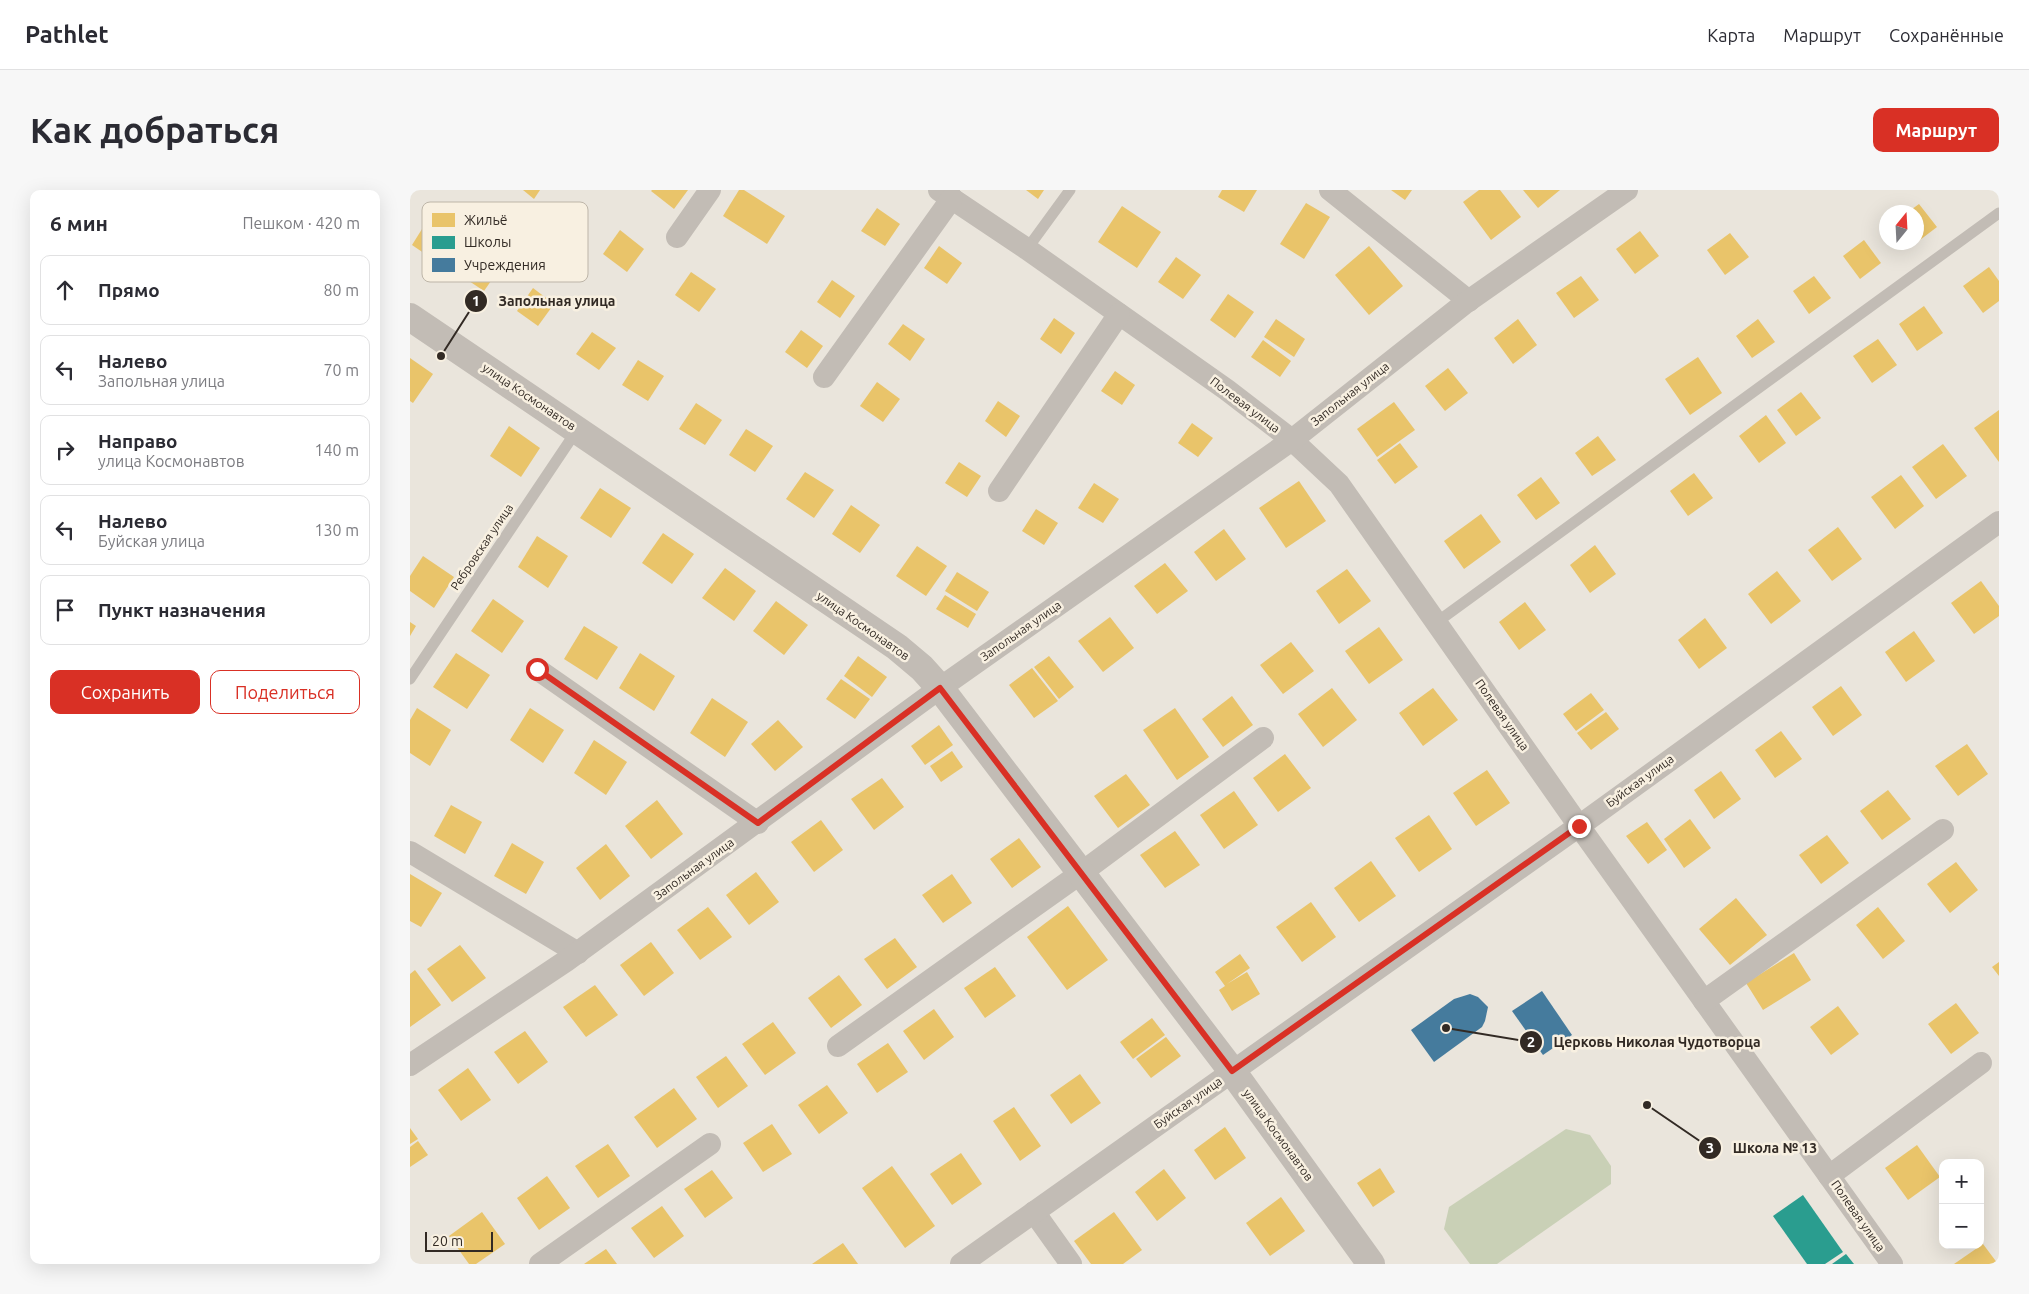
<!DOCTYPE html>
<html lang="ru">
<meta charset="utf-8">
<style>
:root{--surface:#fff;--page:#f7f7f7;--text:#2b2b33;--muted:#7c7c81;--line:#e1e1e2;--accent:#d93025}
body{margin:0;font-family:Ubuntu,sans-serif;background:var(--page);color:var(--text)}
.controls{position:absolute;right:15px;bottom:15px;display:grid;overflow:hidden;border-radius:10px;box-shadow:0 5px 20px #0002}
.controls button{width:45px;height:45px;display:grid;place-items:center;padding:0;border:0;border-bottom:1px solid var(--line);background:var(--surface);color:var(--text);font:25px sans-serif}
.compass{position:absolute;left:1469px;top:15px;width:45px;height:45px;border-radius:50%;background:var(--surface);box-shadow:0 5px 20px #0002;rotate:18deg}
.scale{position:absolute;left:15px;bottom:12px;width:68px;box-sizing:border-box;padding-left:5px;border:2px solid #322a24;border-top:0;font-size:14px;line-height:18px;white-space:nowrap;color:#322a24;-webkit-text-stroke:4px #f8f0e1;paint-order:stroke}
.stop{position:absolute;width:15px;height:15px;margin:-11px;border:4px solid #d93025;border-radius:50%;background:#fff}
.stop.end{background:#d93025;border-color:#fff;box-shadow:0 1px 5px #0008}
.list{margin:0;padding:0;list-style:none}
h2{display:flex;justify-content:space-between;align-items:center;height:65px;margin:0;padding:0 20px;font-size:21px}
h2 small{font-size:16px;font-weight:400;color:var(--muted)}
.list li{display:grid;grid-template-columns:32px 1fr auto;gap:15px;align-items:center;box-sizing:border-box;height:70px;margin:0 10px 10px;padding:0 10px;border:1px solid var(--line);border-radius:10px}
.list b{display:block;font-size:19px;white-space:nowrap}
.list p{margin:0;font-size:16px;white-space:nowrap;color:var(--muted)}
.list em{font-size:16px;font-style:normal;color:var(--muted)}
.actions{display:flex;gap:10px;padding:15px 20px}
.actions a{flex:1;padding:11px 0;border:1px solid var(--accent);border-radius:10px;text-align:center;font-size:18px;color:var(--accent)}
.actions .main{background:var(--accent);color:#fff}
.icon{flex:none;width:28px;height:28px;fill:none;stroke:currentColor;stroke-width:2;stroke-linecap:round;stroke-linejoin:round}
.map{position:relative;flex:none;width:1589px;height:1074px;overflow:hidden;border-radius:10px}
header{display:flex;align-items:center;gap:30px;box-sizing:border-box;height:70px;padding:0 25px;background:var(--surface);border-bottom:1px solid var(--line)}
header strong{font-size:24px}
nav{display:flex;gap:28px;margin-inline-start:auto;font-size:18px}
.intro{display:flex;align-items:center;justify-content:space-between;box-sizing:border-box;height:120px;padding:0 30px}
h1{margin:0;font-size:35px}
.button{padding:12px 22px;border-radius:10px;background:var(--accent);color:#fff;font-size:18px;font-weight:700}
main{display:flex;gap:30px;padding:0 30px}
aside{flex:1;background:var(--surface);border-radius:10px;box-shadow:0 5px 20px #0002}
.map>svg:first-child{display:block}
.green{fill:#c9d0b6}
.homes{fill:#e9c46a}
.schools{fill:#2a9d8f}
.public{fill:#457b9d}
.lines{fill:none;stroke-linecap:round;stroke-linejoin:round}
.service{stroke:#c2bcb5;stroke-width:11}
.minor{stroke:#c2bcb5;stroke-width:22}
.tertiary{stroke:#c2bcb5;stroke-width:28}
.route{stroke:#d93025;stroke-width:6}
.labels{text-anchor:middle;stroke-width:5;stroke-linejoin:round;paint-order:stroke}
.street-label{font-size:12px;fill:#322a24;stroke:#f8f0e1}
.key{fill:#f8f0e1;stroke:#bdb5a8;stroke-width:1}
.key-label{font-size:14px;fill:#322a24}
.leader{fill:none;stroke:#322a24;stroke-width:2}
.callout-dot{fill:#322a24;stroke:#f8f0e1;stroke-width:2}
.mark-label{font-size:15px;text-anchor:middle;font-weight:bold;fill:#fff}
.callout-label{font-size:14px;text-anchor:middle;font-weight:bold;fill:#322a24;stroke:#f8f0e1;stroke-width:5;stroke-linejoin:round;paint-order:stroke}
</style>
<header>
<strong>Pathlet</strong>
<nav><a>Карта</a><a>Маршрут</a><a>Сохранённые</a></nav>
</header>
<div class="intro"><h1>Как добраться</h1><a class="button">Маршрут</a></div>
<main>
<aside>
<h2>6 мин<small>Пешком · 420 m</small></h2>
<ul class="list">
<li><svg class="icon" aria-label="ahead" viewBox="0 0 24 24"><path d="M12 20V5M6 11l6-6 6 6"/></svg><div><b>Прямо</b></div><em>80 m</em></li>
<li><svg class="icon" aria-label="left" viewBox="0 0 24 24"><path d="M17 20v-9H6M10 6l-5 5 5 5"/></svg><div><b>Налево</b><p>Запольная улица</p></div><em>70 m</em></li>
<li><svg class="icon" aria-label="right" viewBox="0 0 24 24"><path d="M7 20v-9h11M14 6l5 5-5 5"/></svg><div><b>Направо</b><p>улица Космонавтов</p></div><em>140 m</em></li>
<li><svg class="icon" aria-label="left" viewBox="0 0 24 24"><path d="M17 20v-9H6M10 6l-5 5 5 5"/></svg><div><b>Налево</b><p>Буйская улица</p></div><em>130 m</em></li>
<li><svg class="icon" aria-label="arrive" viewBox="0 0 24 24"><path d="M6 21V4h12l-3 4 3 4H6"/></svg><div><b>Пункт назначения</b></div></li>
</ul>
<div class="actions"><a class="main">Сохранить</a><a>Поделиться</a></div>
</aside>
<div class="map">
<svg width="1589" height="1074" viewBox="0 0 1589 1074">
<rect width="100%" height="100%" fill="#eae5dc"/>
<polygon class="green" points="1156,939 1180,945 1201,976 1201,994 1087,1074 1060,1074 1034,1039 1039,1017"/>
<g class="homes">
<polygon points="113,0 130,0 124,9"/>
<polygon points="242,0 278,0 264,19 241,1"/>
<polygon points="329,0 334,0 375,26 357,54 313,26"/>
<polygon points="616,0 634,0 628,9"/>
<polygon points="812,0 847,0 834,22 808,7"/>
<polygon points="981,0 1002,0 995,10"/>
<polygon points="1069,0 1090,0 1111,27 1081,50 1053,12"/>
<polygon points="1113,0 1150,0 1128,18"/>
<polygon points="896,13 920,27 894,69 870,54"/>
<polygon points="1509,14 1527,37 1506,53 1506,22 1498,22"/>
<polygon points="712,16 751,42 727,78 688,52"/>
<polygon points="467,18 490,34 475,56 451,41"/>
<polygon points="17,31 40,47 24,70 2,55"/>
<polygon points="210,40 234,59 217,82 193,64"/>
<polygon points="1230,41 1249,66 1225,84 1206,59"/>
<polygon points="1320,43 1339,67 1315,85 1297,60"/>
<polygon points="1454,50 1471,73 1450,89 1433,66"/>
<polygon points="529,56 552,73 537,94 514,78"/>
<polygon points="959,56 993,96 959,125 925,85"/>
<polygon points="67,62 90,78 74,101 50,85"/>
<polygon points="766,67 791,85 773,109 748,92"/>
<polygon points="1579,77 1589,91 1589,111 1573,123 1553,96"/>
<polygon points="281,82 306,99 289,122 265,105"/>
<polygon points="1171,86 1189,110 1164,128 1146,103"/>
<polygon points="1404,86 1421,108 1399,124 1383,101"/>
<polygon points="422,90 445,106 430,128 407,112"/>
<polygon points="123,98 144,114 128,136 107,121"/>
<polygon points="818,104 844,122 825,148 800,130"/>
<polygon points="1514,116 1533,143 1507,161 1489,134"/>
<polygon points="644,128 665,143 651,164 630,149"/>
<polygon points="866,129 895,149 884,167 854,147"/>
<polygon points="1108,129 1127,155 1103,174 1084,148"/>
<polygon points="1348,129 1365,152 1342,168 1326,146"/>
<polygon points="493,134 515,149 500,171 478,154"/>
<polygon points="391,140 413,156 397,178 375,162"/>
<polygon points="182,142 206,158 189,180 166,164"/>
<polygon points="1468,149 1487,175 1462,193 1443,166"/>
<polygon points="853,150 881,171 870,187 841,167"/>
<polygon points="1288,167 1312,203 1280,225 1255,189"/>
<polygon points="0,168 23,184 3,213 0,211"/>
<polygon points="228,170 254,186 238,211 212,195"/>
<polygon points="1038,178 1058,203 1035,221 1015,196"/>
<polygon points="705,181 725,195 712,215 691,201"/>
<polygon points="467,192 490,209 473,232 450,216"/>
<polygon points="1391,202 1411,228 1386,246 1367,220"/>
<polygon points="588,211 610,226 596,247 575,231"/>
<polygon points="984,212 1005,240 967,267 947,239"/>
<polygon points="286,213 312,230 295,255 269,239"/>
<polygon points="1589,220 1589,272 1564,238"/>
<polygon points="1356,225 1376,253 1349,273 1329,246"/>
<polygon points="782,233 803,248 788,267 768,253"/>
<polygon points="99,236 130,258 111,287 80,266"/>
<polygon points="336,239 363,256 345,282 319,265"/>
<polygon points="1188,246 1206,270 1182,286 1165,263"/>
<polygon points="990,253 1008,277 985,294 967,270"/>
<polygon points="1533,254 1557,286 1526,309 1502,277"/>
<polygon points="549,272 571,286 557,307 535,293"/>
<polygon points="395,282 424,300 404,328 376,309"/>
<polygon points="1284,283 1303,308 1278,326 1260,301"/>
<polygon points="1491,285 1514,316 1485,339 1461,307"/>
<polygon points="1131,287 1150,313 1126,330 1107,305"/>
<polygon points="889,291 916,331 876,358 849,318"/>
<polygon points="684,293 709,309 693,333 668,318"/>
<polygon points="190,298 221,318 201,348 170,328"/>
<polygon points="441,315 470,335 450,363 422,344"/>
<polygon points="626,319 648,333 634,355 612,341"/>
<polygon points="1071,324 1091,352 1054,379 1034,351"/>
<polygon points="1428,337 1452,369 1422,391 1398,360"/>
<polygon points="814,339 836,369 806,391 784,362"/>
<polygon points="253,343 284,364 262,394 232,373"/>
<polygon points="127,346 158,366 138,398 108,377"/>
<polygon points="1185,355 1206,384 1180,403 1160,375"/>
<polygon points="507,356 537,376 516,406 486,386"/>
<polygon points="13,366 44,387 24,418 0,401 0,386"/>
<polygon points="755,373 778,401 747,424 724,396"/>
<polygon points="315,378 346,401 324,431 292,408"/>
<polygon points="937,379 961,411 929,434 906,401"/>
<polygon points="1367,381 1391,411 1361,434 1338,404"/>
<polygon points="547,382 579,402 567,421 535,401"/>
<polygon points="1571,391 1589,416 1589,426 1564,444 1541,413"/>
<polygon points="535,405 566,424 558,438 526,419"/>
<polygon points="83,409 114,431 92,463 61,441"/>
<polygon points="366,411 398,435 374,465 343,441"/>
<polygon points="1115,412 1136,440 1109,460 1089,432"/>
<polygon points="700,427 724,458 693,482 668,451"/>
<polygon points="1295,428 1317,458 1289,479 1268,450"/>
<polygon points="0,432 6,436 0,446"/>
<polygon points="174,436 208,457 187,490 154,469"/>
<polygon points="969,437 993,470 959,494 935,461"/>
<polygon points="1504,441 1525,471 1496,492 1475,462"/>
<polygon points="881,452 904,481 873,504 850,475"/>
<polygon points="46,463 80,485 57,519 23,497"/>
<polygon points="230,463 265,486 244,521 209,498"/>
<polygon points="448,466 477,487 462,507 434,486"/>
<polygon points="639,466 664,497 649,509 624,477"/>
<polygon points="622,478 648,511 624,528 599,495"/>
<polygon points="431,489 460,509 445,529 416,509"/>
<polygon points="1431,496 1452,525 1423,546 1402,517"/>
<polygon points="922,498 947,530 913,557 888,524"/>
<polygon points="1023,498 1048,530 1013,556 989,523"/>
<polygon points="1181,503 1194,520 1166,541 1153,524"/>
<polygon points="822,506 843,535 813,557 792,529"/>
<polygon points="302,508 338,532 315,567 280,543"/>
<polygon points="7,518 41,540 20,576 0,563 0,530"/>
<polygon points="120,518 154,540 133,573 100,550"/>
<polygon points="765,518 799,567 767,590 733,540"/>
<polygon points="1196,522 1209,539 1181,560 1167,543"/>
<polygon points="368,530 393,557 365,581 341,554"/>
<polygon points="529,535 543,555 515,575 501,556"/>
<polygon points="1371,541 1392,569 1365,588 1345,560"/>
<polygon points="184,550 217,572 196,605 164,583"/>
<polygon points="1557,554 1578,584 1548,606 1525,576"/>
<polygon points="542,561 553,577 531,592 520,576"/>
<polygon points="875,564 901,598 868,622 843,588"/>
<polygon points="1077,580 1100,613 1066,636 1043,603"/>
<polygon points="1311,581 1331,609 1304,629 1284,600"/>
<polygon points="716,584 740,615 708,638 684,606"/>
<polygon points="472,588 494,617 464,640 441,609"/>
<polygon points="1478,600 1501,629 1472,650 1450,621"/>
<polygon points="824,601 848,635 814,659 790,625"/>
<polygon points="247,610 273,644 241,669 215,636"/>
<polygon points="41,615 72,632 55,664 24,646"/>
<polygon points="1019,625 1042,659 1009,682 985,648"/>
<polygon points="1280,629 1301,658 1274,678 1254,649"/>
<polygon points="411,630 433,660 404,682 381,652"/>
<polygon points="1237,632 1257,660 1238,674 1216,646"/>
<polygon points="765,641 790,675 755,698 730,665"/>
<polygon points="1417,645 1439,673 1411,694 1389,665"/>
<polygon points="609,648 631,677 602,698 580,669"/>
<polygon points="102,653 134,672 116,704 84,686"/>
<polygon points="196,654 220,686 190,710 166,678"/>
<polygon points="961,671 986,706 949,732 924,698"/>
<polygon points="1546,672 1568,700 1540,723 1517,694"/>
<polygon points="346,682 369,712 339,735 316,705"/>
<polygon points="0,684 32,703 11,737 0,731"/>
<polygon points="542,684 562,713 533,733 512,705"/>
<polygon points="1326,708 1357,745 1320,775 1289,739"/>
<polygon points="901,712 926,747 892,772 866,737"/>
<polygon points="658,716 698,770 657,800 617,747"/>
<polygon points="298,717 322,747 290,770 267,740"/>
<polygon points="1468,717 1495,751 1473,769 1446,735"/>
<polygon points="485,748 507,777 477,799 454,769"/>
<polygon points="241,752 264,783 234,806 210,775"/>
<polygon points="50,755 76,788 42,812 17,779"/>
<polygon points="1384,763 1401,790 1353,820 1336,793"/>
<polygon points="830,764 840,778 817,794 837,782 850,804 822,821 809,800 815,796 805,782"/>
<polygon points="1589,772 1589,786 1582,777"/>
<polygon points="585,777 606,806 575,828 554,798"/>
<polygon points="5,780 31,815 0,837 0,784"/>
<polygon points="429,785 452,815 421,838 398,808"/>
<polygon points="185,795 208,825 176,847 153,817"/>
<polygon points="1546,813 1569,843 1541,864 1518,834"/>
<polygon points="1428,816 1449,844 1421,865 1400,837"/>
<polygon points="524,819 544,847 514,870 493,841"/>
<polygon points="742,828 755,845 723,869 710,852"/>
<polygon points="363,832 386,863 355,885 332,854"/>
<polygon points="115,841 138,872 108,894 84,862"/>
<polygon points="756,847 771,866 741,888 726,869"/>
<polygon points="478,853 498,882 467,903 447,874"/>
<polygon points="316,866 338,896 308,918 286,887"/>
<polygon points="58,878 81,910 51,931 28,900"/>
<polygon points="670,884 691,913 661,934 640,905"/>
<polygon points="417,895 438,923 409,944 388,915"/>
<polygon points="264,898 287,929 247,958 224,927"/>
<polygon points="604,917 631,956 610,971 583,931"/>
<polygon points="362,934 382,964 353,982 333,953"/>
<polygon points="815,937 836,968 805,990 784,960"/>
<polygon points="0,938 8,949 0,954"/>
<polygon points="8,951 18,965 0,977 0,957"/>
<polygon points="198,954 220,986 188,1008 165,976"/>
<polygon points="1507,955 1530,987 1498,1010 1475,978"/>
<polygon points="551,963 572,994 542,1015 520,984"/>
<polygon points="482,976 525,1036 495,1058 452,998"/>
<polygon points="970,978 985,1002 963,1017 947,993"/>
<polygon points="754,979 776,1008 747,1031 725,1002"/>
<polygon points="302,980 323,1008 295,1028 274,999"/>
<polygon points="137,986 160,1018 129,1040 107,1008"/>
<polygon points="871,1007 895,1041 860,1066 836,1033"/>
<polygon points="252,1016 274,1046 244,1068 221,1038"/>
<polygon points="72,1022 95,1054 66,1074 59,1074 39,1046"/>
<polygon points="704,1022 732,1060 713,1074 681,1074 664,1051"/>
<polygon points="433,1053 448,1074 402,1074"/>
<polygon points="1573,1054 1588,1074 1544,1074"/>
<polygon points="196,1059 207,1074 174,1074"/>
</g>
<g class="schools">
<polygon points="1393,1005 1433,1062 1415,1074 1397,1074 1363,1026"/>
<polygon points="1436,1064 1444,1074 1422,1074"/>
</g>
<g class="public">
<polygon points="1132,801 1162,845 1133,865 1102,821"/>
<polygon points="1060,804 1068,807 1078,817 1075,831 1072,837 1024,872 1001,840 1044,809"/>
</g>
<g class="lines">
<g class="service">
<polyline points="617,59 660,0"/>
<polyline points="1027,432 1589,23"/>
<polyline points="0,489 167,240"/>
</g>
<g class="minor">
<polyline points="529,0 617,59 817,200 882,250 929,294 1169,636 1482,1074"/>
<polyline points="920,0 1059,111"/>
<polyline points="267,47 300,0"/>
<polyline points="414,187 542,8"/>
<polyline points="589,301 709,124"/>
<polyline points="127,479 348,633"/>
<polyline points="0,662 168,763"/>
<polyline points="1294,811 1533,640"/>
<polyline points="428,856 671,683 853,548"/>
<polyline points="0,875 156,771 530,498 882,250 1054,114 1217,0"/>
<polyline points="1419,986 1571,873"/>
<polyline points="624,1022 661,1074"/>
<polyline points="130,1074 300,954"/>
<polyline points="551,1074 1169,636 1589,332"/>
</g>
<polyline class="tertiary" points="0,127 487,457 512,478 530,498 822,881 961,1074"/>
</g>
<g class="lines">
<polyline class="route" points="127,479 348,633 530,498 822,881 1169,636"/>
</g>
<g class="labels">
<g class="street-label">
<text transform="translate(940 204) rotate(-38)" y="4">Запольная улица</text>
<text transform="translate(119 207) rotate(34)" y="4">улица Космонавтов</text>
<text transform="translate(835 215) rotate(37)" y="4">Полевая улица</text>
<text transform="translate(72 357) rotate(-56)" y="4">Ребровская улица</text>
<text transform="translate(453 436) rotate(35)" y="4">улица Космонавтов</text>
<text transform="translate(611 441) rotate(-35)" y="4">Запольная улица</text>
<text transform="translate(1092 525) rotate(55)" y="4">Полевая улица</text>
<text transform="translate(1230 591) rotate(-36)" y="4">Буйская улица</text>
<text transform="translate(284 679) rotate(-36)" y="4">Запольная улица</text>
<text transform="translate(778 913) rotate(-35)" y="4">Буйская улица</text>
<text transform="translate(868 945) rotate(54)" y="4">улица Космонавтов</text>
<text transform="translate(1448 1026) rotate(55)" y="4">Полевая улица</text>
</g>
</g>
<rect x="12" y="12" width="166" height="80" rx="8" class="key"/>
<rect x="22" y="23" width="23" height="14" fill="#e9c46a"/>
<rect x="22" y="46" width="23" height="13" fill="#2a9d8f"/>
<rect x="22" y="68" width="23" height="14" fill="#457b9d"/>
<g class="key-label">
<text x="54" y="35">Жильё</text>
<text x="54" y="57">Школы</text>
<text x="54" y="80">Учреждения</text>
</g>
<path class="leader" d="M31 166L66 111M1036 838L1121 852M1237 915L1300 958"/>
<g class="callout-dot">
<circle cx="31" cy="166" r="5"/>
<circle cx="1036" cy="838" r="5"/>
<circle cx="1237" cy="915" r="5"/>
<circle cx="66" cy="111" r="12"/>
<circle cx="1121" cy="852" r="12"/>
<circle cx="1300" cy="958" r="12"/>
</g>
<g class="mark-label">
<text x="66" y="116">1</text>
<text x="1121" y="857">2</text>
<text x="1300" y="963">3</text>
</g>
<g class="callout-label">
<text x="147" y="116">Запольная улица</text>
<text x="1247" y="857">Церковь Николая Чудотворца</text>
<text x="1365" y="963">Школа № 13</text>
</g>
</svg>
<div class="controls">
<button>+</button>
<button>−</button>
</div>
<svg class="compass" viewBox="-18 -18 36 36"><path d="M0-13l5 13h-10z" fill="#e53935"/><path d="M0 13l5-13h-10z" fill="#7c7c81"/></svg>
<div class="scale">20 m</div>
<div class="stop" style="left:127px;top:479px"></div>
<div class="stop end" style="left:1169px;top:636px"></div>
</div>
</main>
